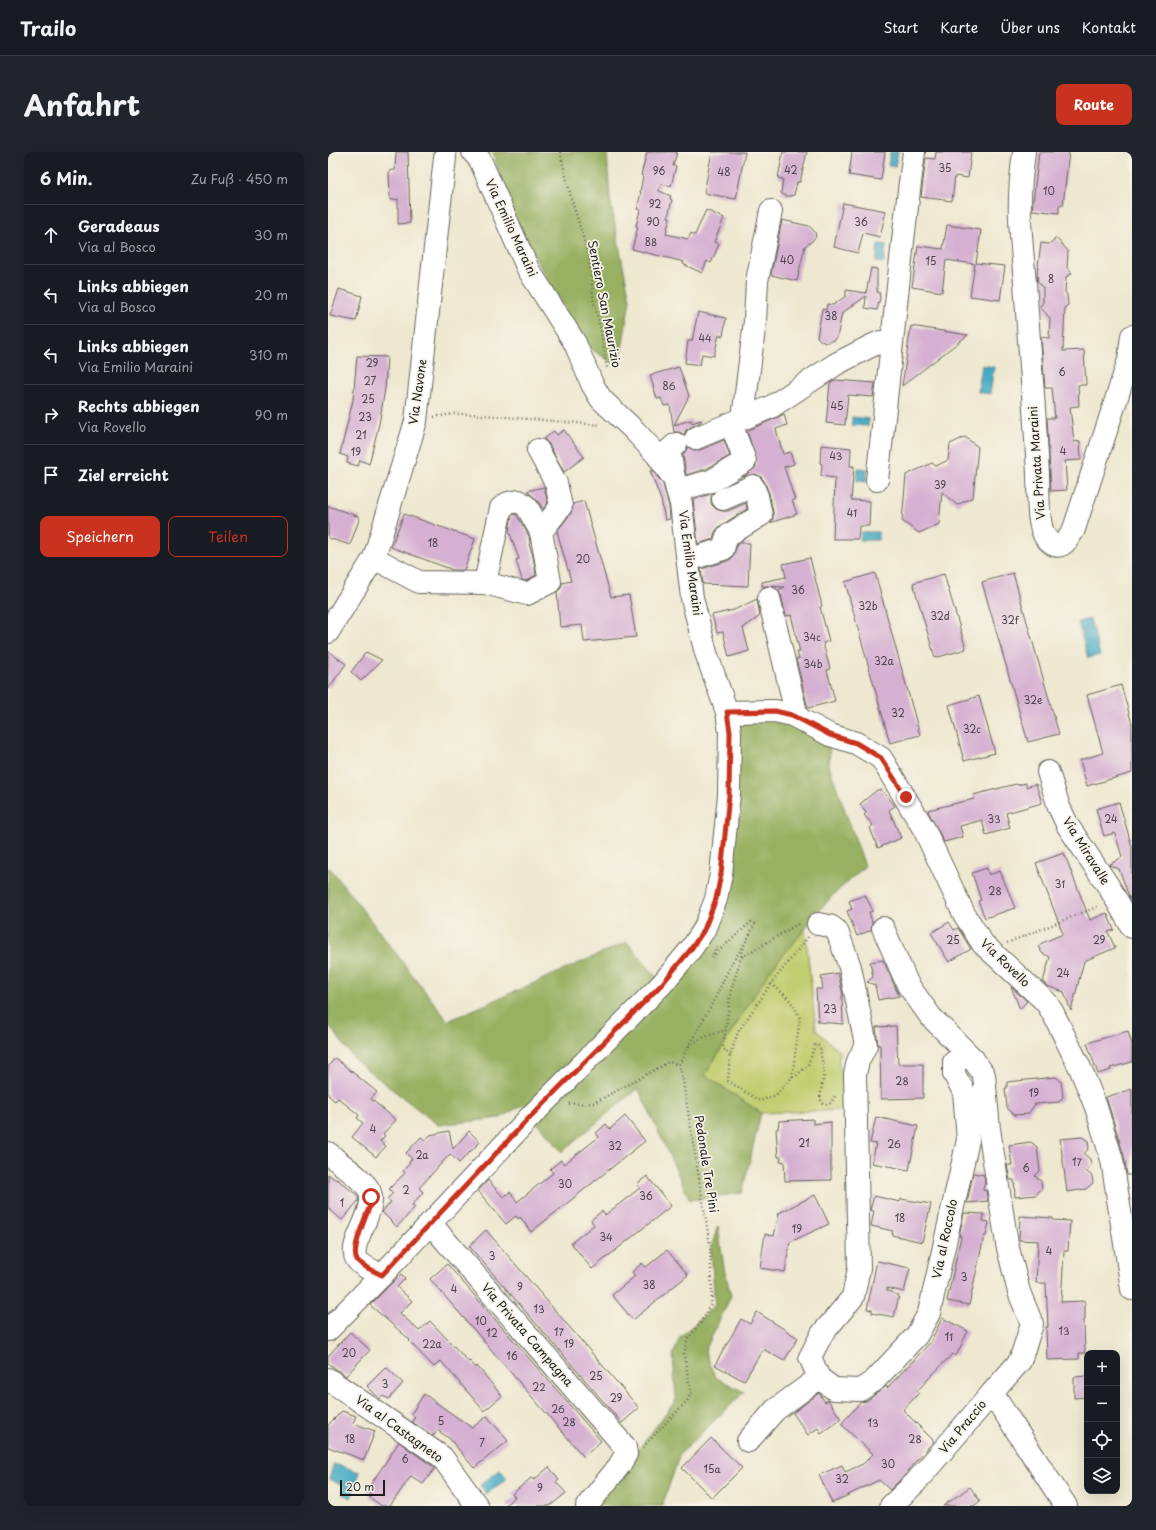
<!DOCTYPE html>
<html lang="de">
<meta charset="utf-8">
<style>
:root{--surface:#171b24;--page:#20242c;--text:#f1f3f6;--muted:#9ea1a6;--line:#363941;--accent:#c8321e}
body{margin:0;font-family:"Playpen Sans",sans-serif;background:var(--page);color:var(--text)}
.controls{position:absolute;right:12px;bottom:12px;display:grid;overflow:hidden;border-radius:8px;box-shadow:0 4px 16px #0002}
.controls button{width:36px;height:36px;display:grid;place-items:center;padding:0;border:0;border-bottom:1px solid var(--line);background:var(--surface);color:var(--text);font:20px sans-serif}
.scale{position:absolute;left:12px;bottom:10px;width:45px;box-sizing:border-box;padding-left:4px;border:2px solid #1c1c1c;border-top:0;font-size:11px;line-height:14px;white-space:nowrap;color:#1c1c1c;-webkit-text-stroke:3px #f7f3e8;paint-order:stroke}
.stop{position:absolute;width:12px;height:12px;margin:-9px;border:3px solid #c8321e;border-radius:50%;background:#fff}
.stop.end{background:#c8321e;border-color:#fff;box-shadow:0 1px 4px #0008}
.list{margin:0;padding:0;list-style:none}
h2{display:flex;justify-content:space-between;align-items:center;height:52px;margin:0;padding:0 16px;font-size:17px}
h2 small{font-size:13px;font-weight:400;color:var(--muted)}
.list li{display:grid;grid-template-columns:26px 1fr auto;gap:12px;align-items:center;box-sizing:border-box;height:60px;padding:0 16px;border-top:1px solid var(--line)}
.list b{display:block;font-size:15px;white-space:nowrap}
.list p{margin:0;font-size:13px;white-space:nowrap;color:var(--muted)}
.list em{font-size:13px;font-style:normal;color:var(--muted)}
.actions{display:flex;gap:8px;padding:12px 16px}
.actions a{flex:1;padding:9px 0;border:1px solid var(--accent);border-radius:8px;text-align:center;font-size:14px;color:var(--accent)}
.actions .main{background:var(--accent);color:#fff}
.icon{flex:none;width:22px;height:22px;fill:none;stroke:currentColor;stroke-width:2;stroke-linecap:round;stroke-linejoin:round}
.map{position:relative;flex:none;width:804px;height:1354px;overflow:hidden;border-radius:8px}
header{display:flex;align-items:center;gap:24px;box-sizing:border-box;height:56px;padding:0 20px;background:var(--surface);border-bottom:1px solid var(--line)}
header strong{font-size:19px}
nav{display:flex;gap:22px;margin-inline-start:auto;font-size:14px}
.intro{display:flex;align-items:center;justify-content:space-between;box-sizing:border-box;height:96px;padding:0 24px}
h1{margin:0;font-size:28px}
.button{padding:10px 18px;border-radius:8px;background:var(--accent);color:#fff;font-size:14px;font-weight:700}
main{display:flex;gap:24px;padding:0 24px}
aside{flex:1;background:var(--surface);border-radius:8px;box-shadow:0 4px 16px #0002}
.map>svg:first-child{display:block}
.green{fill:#c1cd6f;stroke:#6e7446}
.forest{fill:#98b062;stroke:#5a663f}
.water{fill:#43aac3;stroke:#306370}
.building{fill:#d5b0d2}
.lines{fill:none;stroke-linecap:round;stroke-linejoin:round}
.minor-casing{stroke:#66635b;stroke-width:24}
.path{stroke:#66635b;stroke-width:2.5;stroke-dasharray:1 3;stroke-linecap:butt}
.minor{stroke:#fff;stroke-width:22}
.route{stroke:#c8321e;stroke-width:5}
.labels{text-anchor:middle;stroke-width:3.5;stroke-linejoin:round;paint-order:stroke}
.number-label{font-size:10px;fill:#4a414a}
.street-label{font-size:12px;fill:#1c1c1c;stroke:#f7f3e8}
</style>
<header>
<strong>Trailo</strong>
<nav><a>Start</a><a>Karte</a><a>Über uns</a><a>Kontakt</a></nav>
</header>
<div class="intro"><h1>Anfahrt</h1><a class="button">Route</a></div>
<main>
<aside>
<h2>6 Min.<small>Zu Fuß · 450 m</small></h2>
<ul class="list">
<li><svg class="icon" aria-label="ahead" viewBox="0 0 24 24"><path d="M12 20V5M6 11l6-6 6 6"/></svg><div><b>Geradeaus</b><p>Via al Bosco</p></div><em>30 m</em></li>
<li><svg class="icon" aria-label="left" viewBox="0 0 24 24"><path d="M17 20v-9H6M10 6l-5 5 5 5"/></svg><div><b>Links abbiegen</b><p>Via al Bosco</p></div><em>20 m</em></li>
<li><svg class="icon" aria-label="left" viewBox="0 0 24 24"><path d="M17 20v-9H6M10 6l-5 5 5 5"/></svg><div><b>Links abbiegen</b><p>Via Emilio Maraini</p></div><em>310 m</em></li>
<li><svg class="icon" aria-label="right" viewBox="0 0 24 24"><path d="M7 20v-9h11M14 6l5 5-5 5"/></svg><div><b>Rechts abbiegen</b><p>Via Rovello</p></div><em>90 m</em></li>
<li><svg class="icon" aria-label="arrive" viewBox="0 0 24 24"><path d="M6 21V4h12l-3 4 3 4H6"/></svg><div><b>Ziel erreicht</b></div></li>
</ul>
<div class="actions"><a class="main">Speichern</a><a>Teilen</a></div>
</aside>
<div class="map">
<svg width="804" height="1354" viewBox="0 0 804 1354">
<rect width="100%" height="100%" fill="#f7f3e8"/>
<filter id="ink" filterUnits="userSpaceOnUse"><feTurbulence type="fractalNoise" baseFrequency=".025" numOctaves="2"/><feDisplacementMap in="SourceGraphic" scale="8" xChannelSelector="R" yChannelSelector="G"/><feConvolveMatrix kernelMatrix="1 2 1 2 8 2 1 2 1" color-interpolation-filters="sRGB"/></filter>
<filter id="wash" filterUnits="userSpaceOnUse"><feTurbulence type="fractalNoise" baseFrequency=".012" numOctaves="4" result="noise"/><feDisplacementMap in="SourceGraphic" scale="16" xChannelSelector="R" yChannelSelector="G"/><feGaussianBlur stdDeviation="0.9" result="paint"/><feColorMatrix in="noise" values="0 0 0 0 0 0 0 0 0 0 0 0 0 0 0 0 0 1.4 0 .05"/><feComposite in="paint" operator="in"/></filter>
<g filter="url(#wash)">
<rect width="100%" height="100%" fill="#eee8d0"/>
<polygon class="green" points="477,777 488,878 513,901 511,903 511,915 519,929 521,958 433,961 377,923 440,821"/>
<g class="forest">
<polygon points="165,0 279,0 282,48 302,148 291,215 255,192 182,59"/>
<polygon points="447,559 502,583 501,614 537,714 503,745 440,821 377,923 433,961 414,1041 362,1048 310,936 234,1000 194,953 172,966 110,973 28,909 0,872 0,716 3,717 120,869 299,790 334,832 388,747 399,560"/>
<polygon points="390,1074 396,1116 403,1144 377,1199 387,1225 416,1240 352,1302 334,1354 267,1354 348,1248 345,1203 352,1185 387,1153 383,1096"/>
</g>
<g class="water">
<polygon points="562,0 570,0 567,15 560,14"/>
<polygon points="550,92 558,93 556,111 548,110"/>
<polygon points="654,213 666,215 662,242 650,240"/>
<polygon points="524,265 541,267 540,274 524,273"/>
<polygon points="530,316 540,317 538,330 529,329"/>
<polygon points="533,380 550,380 550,388 532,388"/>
<polygon points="762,467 772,503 760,506 750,470"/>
<polygon points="6,1312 32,1320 23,1346 14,1342 16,1334 1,1327"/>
<polygon points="172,1318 179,1326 159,1342 152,1333"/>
</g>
<g id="blocks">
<g class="building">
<polygon points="68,0 80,0 82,71 70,72 70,47 62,48 61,19 67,18"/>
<polygon points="319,0 349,0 345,14 348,14 343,34 333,32 331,39 343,44 342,47 344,48 340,65 342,65 338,82 360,87 363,81 367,83 378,58 396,66 386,90 391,92 383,111 379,109 374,121 355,112 356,110 304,97 310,75 308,74 312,58 309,57 313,40 312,40 315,24 313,23"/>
<polygon points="384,0 417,0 408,47 376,41"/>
<polygon points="455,0 479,0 472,30 469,30 466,43 462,44 458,44 453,41 455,27 450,26"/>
<polygon points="524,0 557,0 553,28 521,23"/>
<polygon points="608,0 643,0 640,26 627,24 624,49 593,45 598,6 607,7"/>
<polygon points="711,0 741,0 735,53 731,53 731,61 704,58"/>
<polygon points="515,51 558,59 552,85 535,81 530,101 506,95"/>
<polygon points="454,68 481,74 487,80 488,85 483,90 477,94 469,129 443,123"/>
<polygon points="619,73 653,78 648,111 677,114 672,148 642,144 647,112 618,108 614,140 584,135 590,94 615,97"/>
<polygon points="728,86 740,99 739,116 744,121 738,125 737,140 739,143 740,153 737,155 735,199 756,198 758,233 750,233 751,254 742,255 746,290 752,289 753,308 737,309 739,338 723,339 719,266 727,266 724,236 717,236 713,185 721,186 722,166 712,155 715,150 715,136 710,130 709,122 713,91 721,92"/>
<polygon points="543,116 549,117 549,140 551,140 552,146 549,158 537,156 538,144 514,161 509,186 507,186 507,188 497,191 492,188 489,185 494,157 498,158 499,152 505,153 518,144 518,138 538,141"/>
<polygon points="11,137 34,144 28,169 2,164"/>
<polygon points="370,160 398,166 395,184 391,183 386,204 374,202 372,213 357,211 360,189 364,189"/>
<polygon points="583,174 640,183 574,234"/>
<polygon points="29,204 59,205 57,237 51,272 41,312 32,308 30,314 19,311 20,305 12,302 25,248"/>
<polygon points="351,215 361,244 346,273 363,268 364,271 373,268 373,270 363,275 358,278 356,283 352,280 346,280 342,253 336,254 333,246 329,247 322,223"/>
<polygon points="507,228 547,231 545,245 520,243 517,273 498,271 502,231"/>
<polygon points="456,262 459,273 448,277 455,302 462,300 466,312 456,315 467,348 464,348 469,362 442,371 445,367 445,360 441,341 436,329 432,324 427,322 415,325 427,316 429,310 419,279 448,266"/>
<polygon points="236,278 256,305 236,320 221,292 216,287 226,279 229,283"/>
<polygon points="637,285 650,295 645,345 629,353 614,340 611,372 591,381 574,369 578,323 604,311 608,314 620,308 622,292"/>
<polygon points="396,288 402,304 378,317 358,323 355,303 360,295 366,298 372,298"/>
<polygon points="493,293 523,296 522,314 526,314 523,348 542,349 541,374 531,374 530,387 505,387 507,326 493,324 494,312 492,311"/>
<polygon points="324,318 335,332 341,354 342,367 337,368 333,348 322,319"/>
<polygon points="216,335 220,351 215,357 210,349 199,339"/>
<polygon points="384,342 383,346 383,352 388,357 394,359 400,359 418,351 419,357 392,374 387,380 385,387 370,392 365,347"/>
<polygon points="256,349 283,445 301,443 308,485 256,490 254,473 232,475 229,440 233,436 234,431 243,429 229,379 243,361 245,352"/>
<polygon points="0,354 32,365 22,393 0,386"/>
<polygon points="76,362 147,387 136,418 125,418 63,395"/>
<polygon points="188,362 201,384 202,392 201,392 205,404 208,423 198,429 194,428 188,408 191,407 181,379 184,363"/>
<polygon points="412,391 422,391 420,434 375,432 373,417 399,409 404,406 410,392"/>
<polygon points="482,406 494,454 492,455 501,489 495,491 502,517 499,518 507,549 480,556 468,507 471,507 469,500 472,500 463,463 458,464 453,443 450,438 457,435 434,434 434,430 458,425 455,412"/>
<polygon points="547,421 592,583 562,591 517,430"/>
<polygon points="685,421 731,582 700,590 654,430"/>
<polygon points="616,422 638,497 607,506 585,431"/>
<polygon points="429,447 432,464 415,476 421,499 401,505 395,480 389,481 384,463 406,458"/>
<polygon points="0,499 18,512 0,537"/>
<polygon points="38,500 54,508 33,529 23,520"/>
<polygon points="793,533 804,572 804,621 759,634 752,608 775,601 759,543"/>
<polygon points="651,544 667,601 636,609 621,553"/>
<polygon points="698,631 698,635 708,632 714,651 678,661 682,676 658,683 654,668 632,674 635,685 616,690 601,661 600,658 646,647 645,643 688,632 689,633"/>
<polygon points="549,638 554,638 567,654 561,658 573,686 550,696 542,676 545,673 536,663 538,661 532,652"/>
<polygon points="791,650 804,695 804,747 802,747 791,717 781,713 794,705 787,681 776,684 768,657"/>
<polygon points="736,701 762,768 779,761 786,778 780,780 787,796 756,809 743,859 736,840 719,834 715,830 722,805 714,801 710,794 714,791 735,782 708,711"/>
<polygon points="659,716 661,723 672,719 687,756 657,766 650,749 653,748 644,721"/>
<polygon points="537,743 545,759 541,760 544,770 543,778 529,784 519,759 524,757 521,749"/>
<polygon points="621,770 626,778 630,776 643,797 621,810 603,781"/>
<polygon points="555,808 571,844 550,848 547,833 539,830 545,825 542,810"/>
<polygon points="510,821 515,843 514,844 515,872 490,870 488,837 495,837 493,824"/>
<polygon points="683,835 699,849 692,857"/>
<polygon points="568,874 570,912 595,912 595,946 553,947 552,893 550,893 548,875"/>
<polygon points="800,879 804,892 804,910 782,916 783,918 770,922 759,891"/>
<polygon points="7,906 49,940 43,947 68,968 55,982 57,984 52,989 58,994 48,1005 24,985 35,971 29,966 31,963 10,946 7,949 0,943 0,915"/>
<polygon points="728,925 733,929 735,945 731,950 707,952 700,962 687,963 679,956 677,936 679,936 679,930"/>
<polygon points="804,937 804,1023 799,1023 796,1004 778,945"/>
<polygon points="297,964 317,989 203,1080 192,1065 190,1067 188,1064 178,1072 150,1039 160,1028 175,1045 182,1040 189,1050 225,1021 222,1017 233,1008 236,1012 271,985 268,981 278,972 282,977"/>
<polygon points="548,965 590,974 581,1018 544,1011 548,992 542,991"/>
<polygon points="485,967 485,972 503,970 503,1028 457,1029 456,1009 452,1010 453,1005 450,1005 448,977 450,977 451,969"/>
<polygon points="121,979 125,997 141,979 152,990 131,1011 122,1002 91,1036 95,1040 84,1053 87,1055 69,1075 54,1060 63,1050 59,1047 65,1041 61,1037 77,1021 75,1019 82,1011 81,1010 84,1007 78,1001 93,985 97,989 102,983"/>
<polygon points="754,985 760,989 761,996 756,1002 762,1007 763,1013 758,1019 764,1024 765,1031 758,1037 739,1040 732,987"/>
<polygon points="703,990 709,995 712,1019 707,1024 713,1029 714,1036 708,1043 687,1045 686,1028 682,1028 679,1013 684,1013 681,993"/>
<polygon points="645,1021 656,1023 657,1029 655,1038 658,1039 660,1049 639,1051"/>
<polygon points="0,1022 8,1028 9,1027 30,1044 30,1049 14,1068 0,1056"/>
<polygon points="319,1024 343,1054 264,1117 243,1091 266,1073 263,1068 274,1059 277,1063 312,1036 309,1032"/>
<polygon points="487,1043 501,1072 462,1090 457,1120 432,1116 437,1082 446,1084 451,1061"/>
<polygon points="546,1044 572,1050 573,1047 603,1052 594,1090 564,1083 565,1079 543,1074 546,1059 542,1058"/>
<polygon points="636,1061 656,1062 655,1069 661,1070 658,1084 656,1084 641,1153 619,1149 633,1084 631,1084"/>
<polygon points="692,1064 725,1066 725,1068 742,1069 740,1099 736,1099 733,1150 757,1149 757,1167 756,1168 757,1201 751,1201 751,1207 719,1208 718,1175 720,1175 718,1131 708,1131 710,1089 691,1088"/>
<polygon points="158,1078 311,1256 294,1271 141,1094"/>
<polygon points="339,1098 360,1123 305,1168 284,1143 307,1124 304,1120 314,1111 318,1115"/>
<polygon points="549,1109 582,1116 576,1140 559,1136 559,1138 571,1144 566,1165 544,1161 544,1158 539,1157"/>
<polygon points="119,1112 273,1289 256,1305 102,1127"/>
<polygon points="73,1122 77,1127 69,1135 84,1149 72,1161 91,1179 102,1169 141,1210 142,1209 148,1216 149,1214 174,1244 156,1259 113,1209 106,1215 81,1189 82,1188 42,1153"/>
<polygon points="429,1160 470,1186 456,1209 435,1197 416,1229 387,1213 413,1167 422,1172"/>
<polygon points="614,1166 640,1179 628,1204 624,1202 589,1239 591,1241 575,1258 606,1289 579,1319 580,1320 562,1338 551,1328 504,1351 491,1323 514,1313 517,1320 535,1312 545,1302 513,1272 533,1250 539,1249 558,1234 559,1236 602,1191"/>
<polygon points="22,1180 42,1198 18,1224 0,1211 0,1204"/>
<polygon points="58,1215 75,1231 61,1247 55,1244 52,1247 39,1234"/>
<polygon points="759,1224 759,1245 746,1246 746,1225"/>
<polygon points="491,1241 497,1250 500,1248 513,1267 493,1281 490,1276 480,1283 465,1261"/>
<polygon points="96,1242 144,1276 159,1264 180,1289 146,1316 121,1286 109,1278 105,1284 84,1270 87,1265 83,1262"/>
<polygon points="14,1259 28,1264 25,1271 47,1279 36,1308 0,1295 0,1273"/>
<polygon points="383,1286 414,1316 384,1346 354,1316"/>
<polygon points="71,1290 107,1316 95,1332 83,1324 62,1354 54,1354 41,1345 43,1342 39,1338"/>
<polygon points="221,1315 231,1328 228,1330 238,1341 222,1354 176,1354 187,1345 184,1342 203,1326 206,1328"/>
<polygon points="642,1335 652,1349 646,1354 615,1354"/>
</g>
</g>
</g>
<g filter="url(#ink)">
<use href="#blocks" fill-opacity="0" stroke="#66635b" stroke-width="1"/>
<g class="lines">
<defs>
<g id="minor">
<path d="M696,0c-3,22 -5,44 -4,67 1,21 3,42 5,63 4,64 10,129 13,193 1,17 -2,50 8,63 13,16 21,4 28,-9l55,-169 3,-24"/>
<polyline points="415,266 427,169 429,129 443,59"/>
<polyline points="368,286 443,255 508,212 541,195 552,190 564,190"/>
<polyline points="346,326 341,298 348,292"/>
<path d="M549,328c13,-109 22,-219 37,-328"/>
<polyline points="349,338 383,329 417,309 403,272"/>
<polyline points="46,406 91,430 157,431 173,356 180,351 191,349 199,355 213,380"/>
<polyline points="360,408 395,397 399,384 433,363 429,344 425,334 395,347"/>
<polyline points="157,431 199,442 222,430 213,380 233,354 228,331 210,298"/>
<polyline points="441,446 469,565"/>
<polyline points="0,480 46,406 88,269 117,5"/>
<polyline points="399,560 447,559 464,563 502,583 528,591 553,606 596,677 636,762 655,792 718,850 725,861 753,918 768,955 784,1008 804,1137"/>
<polyline points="720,620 731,655 740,674 781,735 804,775"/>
<polyline points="490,772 502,774 509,779 522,815 538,893 530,909 527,922 531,1116 525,1145 494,1182 482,1205 491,1226 506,1237 532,1238 546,1229 589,1183 601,1161 640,988 636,940 626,922 626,910 635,905 645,907 656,923 661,977 679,1092 691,1140 704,1172 692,1209 664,1241"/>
<polyline points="555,776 580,833 603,865 645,907"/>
<path d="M0,1001c9,8 36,27 41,37 10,20 -21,52 -13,68 4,8 18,13 26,17"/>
<polyline points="102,1071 297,1295 298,1302 291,1314 259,1354"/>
<polyline points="0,1178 54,1123 203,964 334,832 363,797 376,778 388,747 393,722 401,643 402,580 399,560 378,501 364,446 353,352 346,327 329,303 307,279 273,247 264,232 247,191 200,117 152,8 145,0"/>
<polyline points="0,1227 114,1305 149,1354"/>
<polyline points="420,1289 447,1258 491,1226"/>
<polyline points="563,1354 587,1331 664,1241 738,1354"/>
</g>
</defs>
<use href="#minor" class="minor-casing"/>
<g class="path">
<polyline points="232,0 244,49 261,105 266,151 273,179 279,217"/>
<polyline points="106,265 125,262 143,262 272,273"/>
<polyline points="480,785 443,832 410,880 402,904 400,929 432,949 448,943 464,925 469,923 480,913 487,893 490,893 492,896 496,922 492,946 494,951 498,953 503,951 508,942"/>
<polyline points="679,791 771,754"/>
<polyline points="414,805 470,772 472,772"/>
<path d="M443,832c13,9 23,19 29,34l-8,59"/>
<polyline points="361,894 374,886 397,878"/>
<polyline points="402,904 395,896 403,839 416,795"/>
<polyline points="241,952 266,951 341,910 351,913"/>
<polyline points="315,1295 359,1249 363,1241 356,1203 359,1188 372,1172 383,1152 384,1141 382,1093 355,929 351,913 360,895 384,852 405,809 417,792 427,772 423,770 384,805 390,792"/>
</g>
<use href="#minor" class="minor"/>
</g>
</g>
<g class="lines" filter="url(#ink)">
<path class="route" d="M43,1045v6c-4,11 -21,47 -14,57 6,7 17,11 25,15l149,-159 131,-132 29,-35 13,-19 12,-31 5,-25 8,-79 1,-63 -3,-20 48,-1 17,4 38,20 26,8 25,15 25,39"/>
</g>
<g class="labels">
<g class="number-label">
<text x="617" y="20">35</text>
<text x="463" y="22">42</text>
<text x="331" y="23">96</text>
<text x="396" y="24">48</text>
<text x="721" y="43">10</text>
<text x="327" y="56">92</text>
<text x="325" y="74">90</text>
<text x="533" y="74">36</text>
<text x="323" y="94">88</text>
<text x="459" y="112">40</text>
<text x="603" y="113">15</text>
<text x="723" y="131">8</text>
<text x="503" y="168">38</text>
<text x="377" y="190">44</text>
<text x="44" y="215">29</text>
<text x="734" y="224">6</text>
<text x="42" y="233">27</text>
<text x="341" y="238">86</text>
<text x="40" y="251">25</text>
<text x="509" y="258">45</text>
<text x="37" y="269">23</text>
<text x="33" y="287">21</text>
<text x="735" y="303">4</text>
<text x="28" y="304">19</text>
<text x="508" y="308">43</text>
<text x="612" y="337">39</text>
<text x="524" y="365">41</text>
<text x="105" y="395">18</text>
<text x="255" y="411">20</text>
<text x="470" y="442">36</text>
<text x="540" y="458">32b</text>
<text x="612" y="468">32d</text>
<text x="682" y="472">32f</text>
<text x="484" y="489">34c</text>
<text x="556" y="513">32a</text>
<text x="485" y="516">34b</text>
<text x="705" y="552">32e</text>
<text x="570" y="565">32</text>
<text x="644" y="581">32c</text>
<text x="666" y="671">33</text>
<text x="783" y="671">24</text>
<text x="732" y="736">31</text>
<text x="667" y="743">28</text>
<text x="625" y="792">25</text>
<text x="771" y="792">29</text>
<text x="735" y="825">24</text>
<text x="502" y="861">23</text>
<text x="574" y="933">28</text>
<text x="706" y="945">19</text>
<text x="45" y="981">4</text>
<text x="476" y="995">21</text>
<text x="566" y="996">26</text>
<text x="287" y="998">32</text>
<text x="94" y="1007">2a</text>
<text x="749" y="1014">17</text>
<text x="698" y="1020">6</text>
<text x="237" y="1036">30</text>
<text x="78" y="1042">2</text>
<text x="318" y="1048">36</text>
<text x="14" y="1055">1</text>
<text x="572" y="1070">18</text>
<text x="469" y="1081">19</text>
<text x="278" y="1089">34</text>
<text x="721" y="1103">4</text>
<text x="164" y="1108">3</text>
<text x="636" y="1129">3</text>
<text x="321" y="1137">38</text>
<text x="192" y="1139">9</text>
<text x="126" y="1141">4</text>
<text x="211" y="1161">13</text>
<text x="153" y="1173">10</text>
<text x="736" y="1183">13</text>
<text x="231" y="1184">17</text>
<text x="164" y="1185">12</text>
<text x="621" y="1189">11</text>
<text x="104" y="1196">22a</text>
<text x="241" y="1196">19</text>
<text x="21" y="1205">20</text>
<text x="184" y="1208">16</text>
<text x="268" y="1228">25</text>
<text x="57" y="1236">3</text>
<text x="211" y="1239">22</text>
<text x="288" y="1250">29</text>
<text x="230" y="1261">26</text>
<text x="113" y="1273">5</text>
<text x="241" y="1274">28</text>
<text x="545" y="1275">13</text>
<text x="22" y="1291">18</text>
<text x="587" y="1291">28</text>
<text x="154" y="1295">7</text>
<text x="77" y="1311">6</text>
<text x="560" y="1316">30</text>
<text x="384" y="1321">15a</text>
<text x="514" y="1331">32</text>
<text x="212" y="1340">9</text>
</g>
<g class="street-label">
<text transform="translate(183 76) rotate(65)" y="4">Via Emilio Maraini</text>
<text transform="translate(276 152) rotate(79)" y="4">Sentiero San Maurizio</text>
<text transform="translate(90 240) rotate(-82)" y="4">Via Navone</text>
<text transform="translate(709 311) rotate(-94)" y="4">Via Privata Maraini</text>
<text transform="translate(362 411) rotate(82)" y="4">Via Emilio Maraini</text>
<text transform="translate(758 699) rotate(58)" y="4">Via Miravalle</text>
<text transform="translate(677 811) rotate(44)" y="4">Via Rovello</text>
<text transform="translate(378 1012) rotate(81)" y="4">Pedonale Tre Pini</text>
<text transform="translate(617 1087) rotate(-78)" y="4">Via al Roccolo</text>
<text transform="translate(199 1183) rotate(49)" y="4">Via Privata Campagna</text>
<text transform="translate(635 1275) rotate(-50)" y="4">Via Praccio</text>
<text transform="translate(71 1277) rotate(36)" y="4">Via al Castagneto</text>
</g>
</g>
</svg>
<div class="controls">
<button>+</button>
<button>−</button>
<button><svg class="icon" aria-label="locate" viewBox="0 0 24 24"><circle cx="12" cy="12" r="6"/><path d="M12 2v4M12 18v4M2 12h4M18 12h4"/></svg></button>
<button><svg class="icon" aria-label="layers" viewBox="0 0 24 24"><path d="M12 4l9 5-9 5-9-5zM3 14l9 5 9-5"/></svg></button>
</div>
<div class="scale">20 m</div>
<div class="stop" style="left:43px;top:1045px"></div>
<div class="stop end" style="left:578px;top:645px"></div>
</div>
</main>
